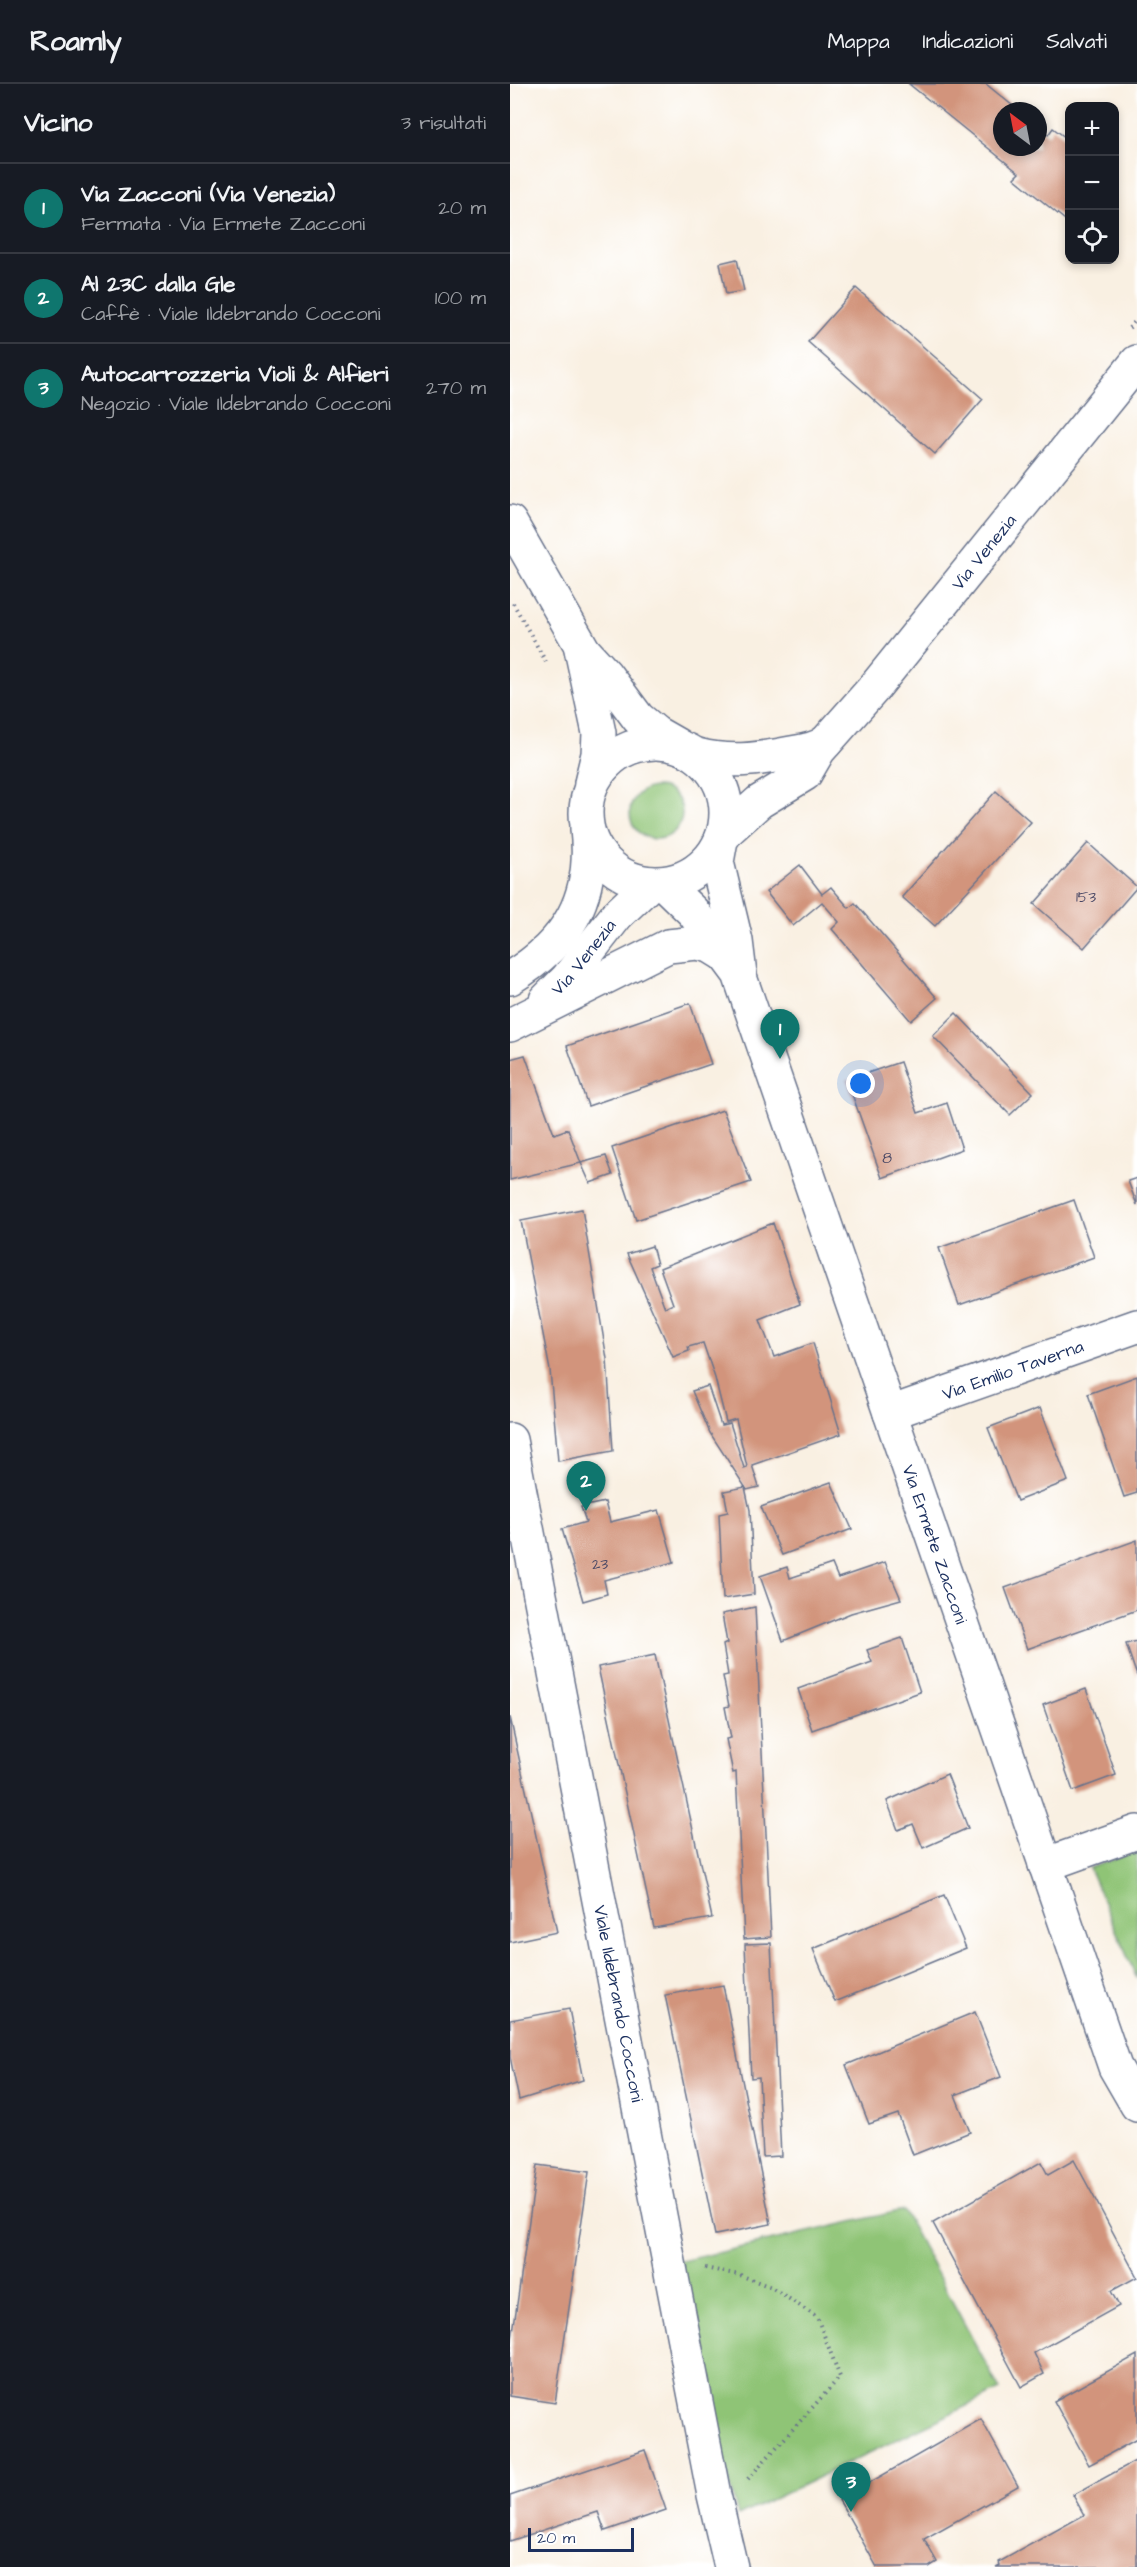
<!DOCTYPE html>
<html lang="it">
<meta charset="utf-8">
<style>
:root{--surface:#171b24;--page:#20242c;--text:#f1f3f6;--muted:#9ea1a6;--line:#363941;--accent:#0f766e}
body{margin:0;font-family:"Architects Daughter",sans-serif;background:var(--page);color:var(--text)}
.controls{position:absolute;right:18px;top:18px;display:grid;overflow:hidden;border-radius:12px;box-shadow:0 3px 9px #0003}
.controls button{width:54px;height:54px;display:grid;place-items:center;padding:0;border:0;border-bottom:2px solid var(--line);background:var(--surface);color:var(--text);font:30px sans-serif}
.compass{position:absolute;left:483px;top:18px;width:54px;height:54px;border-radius:50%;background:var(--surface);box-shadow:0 3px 9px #0003;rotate:328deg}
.scale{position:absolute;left:18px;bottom:15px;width:106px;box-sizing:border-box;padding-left:6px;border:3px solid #1b2f5e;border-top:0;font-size:16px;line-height:21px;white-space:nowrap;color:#1b2f5e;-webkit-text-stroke:4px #fff;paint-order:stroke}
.you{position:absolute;left:351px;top:1000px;width:21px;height:21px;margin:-15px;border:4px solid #fff;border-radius:50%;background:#1a73e8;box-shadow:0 0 0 9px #1a73e833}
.badge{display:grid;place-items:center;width:39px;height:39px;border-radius:50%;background:var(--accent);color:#fff;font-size:20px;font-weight:700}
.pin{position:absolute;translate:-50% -50px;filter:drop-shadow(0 2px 3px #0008)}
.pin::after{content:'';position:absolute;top:32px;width:21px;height:18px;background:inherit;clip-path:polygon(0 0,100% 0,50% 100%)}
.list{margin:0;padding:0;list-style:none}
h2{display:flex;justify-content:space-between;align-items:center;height:78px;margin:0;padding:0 24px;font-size:26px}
h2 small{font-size:20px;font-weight:400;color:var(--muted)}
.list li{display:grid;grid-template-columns:39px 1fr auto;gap:18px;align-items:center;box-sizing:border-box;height:90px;padding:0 24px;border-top:2px solid var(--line)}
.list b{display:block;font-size:22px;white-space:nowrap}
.list p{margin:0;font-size:20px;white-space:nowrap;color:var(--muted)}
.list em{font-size:20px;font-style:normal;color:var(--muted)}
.icon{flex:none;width:33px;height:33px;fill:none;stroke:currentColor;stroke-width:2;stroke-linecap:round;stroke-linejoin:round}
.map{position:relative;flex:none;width:627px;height:2483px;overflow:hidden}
header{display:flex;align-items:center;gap:36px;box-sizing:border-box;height:84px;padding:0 30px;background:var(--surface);border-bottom:2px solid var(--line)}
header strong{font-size:28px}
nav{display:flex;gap:33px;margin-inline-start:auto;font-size:21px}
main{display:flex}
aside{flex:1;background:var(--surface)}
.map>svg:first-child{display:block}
.green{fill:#8fc476;stroke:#557a6a;stroke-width:1.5}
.building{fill:#d2947b}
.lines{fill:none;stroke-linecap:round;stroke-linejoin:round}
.minor-casing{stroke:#69738c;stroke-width:36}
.path{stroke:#69738c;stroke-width:4;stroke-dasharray:1.5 4.5;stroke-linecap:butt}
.minor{stroke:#fff;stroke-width:33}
.labels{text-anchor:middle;stroke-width:6;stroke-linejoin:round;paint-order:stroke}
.number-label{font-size:15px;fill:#494865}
.street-label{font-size:18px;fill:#1b2f5e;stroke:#fff}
</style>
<header>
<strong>Roamly</strong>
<nav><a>Mappa</a><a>Indicazioni</a><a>Salvati</a></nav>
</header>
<main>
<aside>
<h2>Vicino<small>3 risultati</small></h2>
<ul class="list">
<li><span class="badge">1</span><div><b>Via Zacconi (Via Venezia)</b><p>Fermata · Via Ermete Zacconi</p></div><em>20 m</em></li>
<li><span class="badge">2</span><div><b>Al 23C dalla Gle</b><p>Caffè · Viale Ildebrando Cocconi</p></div><em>100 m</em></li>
<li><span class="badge">3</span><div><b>Autocarrozzeria Violi &amp; Alfieri</b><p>Negozio · Viale Ildebrando Cocconi</p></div><em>270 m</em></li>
</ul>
</aside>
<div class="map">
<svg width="627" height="2483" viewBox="0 0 627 2483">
<rect width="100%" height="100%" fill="#fff"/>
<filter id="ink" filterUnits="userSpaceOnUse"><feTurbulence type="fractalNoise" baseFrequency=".0167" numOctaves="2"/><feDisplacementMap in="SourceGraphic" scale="12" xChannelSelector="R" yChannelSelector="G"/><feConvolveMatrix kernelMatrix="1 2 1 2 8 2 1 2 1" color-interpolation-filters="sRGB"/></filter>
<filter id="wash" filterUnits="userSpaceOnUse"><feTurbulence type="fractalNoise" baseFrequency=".008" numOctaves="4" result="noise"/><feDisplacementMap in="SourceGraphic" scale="24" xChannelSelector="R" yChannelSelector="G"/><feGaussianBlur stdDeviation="1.35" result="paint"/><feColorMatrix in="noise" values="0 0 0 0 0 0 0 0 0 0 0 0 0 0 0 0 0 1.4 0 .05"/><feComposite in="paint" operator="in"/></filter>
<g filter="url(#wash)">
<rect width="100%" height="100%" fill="#f9f0e2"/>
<g class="green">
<circle cx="146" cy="729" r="26"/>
<polygon points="627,1767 627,1895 579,1784"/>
<polygon points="393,2126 490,2306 228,2432 163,2179"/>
</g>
<g id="blocks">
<g class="building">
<polygon points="399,0 476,0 509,27 492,27 492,63 528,63 528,42 538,51 543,44 560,57 560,140 504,94 509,89"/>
<polygon points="227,175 234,207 216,210 210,179"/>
<polygon points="346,204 473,315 425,370 298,258"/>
<polygon points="486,707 521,738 425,842 392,813"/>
<polygon points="578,759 627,803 574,864 524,820"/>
<polygon points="290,781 312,810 321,803 339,824 345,819 427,914 401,937 322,845 329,838 312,818 283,842 256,808"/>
<polygon points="180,919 201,980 78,1022 57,962"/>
<polygon points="446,929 523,1009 500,1031 423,952"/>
<polygon points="15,971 44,1050 58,1045 71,1079 0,1096 0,975"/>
<polygon points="390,978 408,1029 437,1019 452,1065 372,1094 337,996"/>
<polygon points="213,1026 241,1098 126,1136 102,1064"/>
<polygon points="96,1072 103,1091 80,1099 71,1079"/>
<polygon points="627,1094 627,1121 618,1097"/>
<polygon points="564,1116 584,1173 449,1221 429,1164"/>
<polygon points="72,1125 97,1275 103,1367 48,1377 40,1286 11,1137"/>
<polygon points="263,1139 290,1220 250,1236 264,1273 303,1259 331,1350 242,1381 249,1403 237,1406 200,1349 182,1307 198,1302 211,1341 220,1339 234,1384 237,1383 226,1335 216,1338 205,1294 193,1259 178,1263 179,1267 163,1273 117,1170 142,1162 147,1180 140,1183 155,1224 163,1220 150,1184"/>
<polygon points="627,1292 627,1409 614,1413 578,1310"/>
<polygon points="530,1324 558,1397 507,1417 478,1344"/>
<polygon points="321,1398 342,1445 272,1471 251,1423"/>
<polygon points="235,1403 240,1426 244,1510 213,1515 209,1430 218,1428 214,1407"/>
<polygon points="95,1418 100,1438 149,1426 164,1478 94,1496 97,1510 73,1517 52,1445 76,1438 71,1423"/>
<polygon points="627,1456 627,1526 517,1565 495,1504"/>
<polygon points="375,1478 391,1515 341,1529 273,1557 250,1492 277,1483 280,1494 322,1480 328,1494"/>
<polygon points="245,1523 261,1853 234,1855 226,1688 223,1689 216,1655 221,1654 215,1623 219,1622 213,1592 218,1591 213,1561 217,1559 212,1530"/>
<polygon points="392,1554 410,1608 302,1646 288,1605 362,1578 357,1566"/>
<polygon points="627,1557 627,1592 616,1560"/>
<polygon points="145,1571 202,1834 144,1844 88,1583"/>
<polygon points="576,1605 606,1691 563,1707 533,1621"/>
<polygon points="0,1633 47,1848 0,1858"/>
<polygon points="437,1690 458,1744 413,1764 403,1740 388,1746 377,1717"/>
<polygon points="434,1811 456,1864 325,1918 303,1865"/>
<polygon points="261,1859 271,2072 253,2073 249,1993 241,1994 235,1860"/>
<polygon points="213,1901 261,2140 205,2151 155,1911"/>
<polygon points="59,1925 73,1996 9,2016 0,1973 0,1936"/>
<polygon points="465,1928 491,1993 445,2011 460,2048 403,2071 388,2030 359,2040 336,1981"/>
<polygon points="564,2076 627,2193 601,2207 609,2222 524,2269 534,2290 511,2303 423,2139 531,2078 538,2091"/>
<polygon points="27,2081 79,2088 45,2319 0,2312 0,2269"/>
<polygon points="627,2271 627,2355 579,2381 544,2317"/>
<polygon points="471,2335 508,2402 414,2455 427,2478 419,2483 367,2483 329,2416"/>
<polygon points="135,2366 156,2426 95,2447 88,2428 0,2457 0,2412"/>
<polygon points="627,2376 627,2483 486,2483 490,2481 489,2478 574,2431 563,2411"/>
</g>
</g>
</g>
<g filter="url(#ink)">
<use href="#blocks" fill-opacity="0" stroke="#69738c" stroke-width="1.5"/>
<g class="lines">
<defs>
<g id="minor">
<polyline points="0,438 74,567 96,591 128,634 146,649 167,661"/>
<polyline points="71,565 89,649 88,670 81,699"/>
<circle cx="146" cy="729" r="70"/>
<path d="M187,671c32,8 57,5 89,-1 15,-3 27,-3 40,-12"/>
<path id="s1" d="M153,799l30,29 46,62 376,1093 22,38"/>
<path id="s2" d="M230,890l-4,-33 -19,-79 4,-22 6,-9 32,-29 46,-28 14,-24 55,-62 263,-326"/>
<path d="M0,894c58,-35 85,-80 77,-149"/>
<path id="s3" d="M36,916l21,-21 50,-64 34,-32"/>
<polyline points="0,941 158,862 187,859 200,862 213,870"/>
<path id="s4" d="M380,1329l247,-87"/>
<path id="s5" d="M0,1356l204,1055 17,72"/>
<polyline points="535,1781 627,1748"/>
</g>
</defs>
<use href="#minor" class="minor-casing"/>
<g class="path">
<polyline points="619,244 627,235"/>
<polyline points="3,519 36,578"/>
<polyline points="195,2184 230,2191 261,2203 307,2233 330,2293 236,2397"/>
</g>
<use href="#minor" class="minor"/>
</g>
</g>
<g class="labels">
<g class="number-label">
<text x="576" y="818">153</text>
<text x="377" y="1079">8</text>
<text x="90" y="1485">23</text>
</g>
<g class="street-label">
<text dy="6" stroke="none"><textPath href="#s2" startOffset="530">Via Venezia</textPath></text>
<text dy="6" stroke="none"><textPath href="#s3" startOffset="57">Via Venezia</textPath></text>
<text dy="6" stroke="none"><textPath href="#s4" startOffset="130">Via Emilio Taverna</textPath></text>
<text dy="6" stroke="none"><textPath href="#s1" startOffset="722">Via Ermete Zacconi</textPath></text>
<text dy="6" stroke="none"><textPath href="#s5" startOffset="574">Viale Ildebrando Cocconi</textPath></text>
</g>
</g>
</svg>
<div class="controls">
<button>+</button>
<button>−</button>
<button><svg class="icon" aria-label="locate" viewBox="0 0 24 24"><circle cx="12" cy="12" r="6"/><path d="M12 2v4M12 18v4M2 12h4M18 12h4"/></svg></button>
</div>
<svg class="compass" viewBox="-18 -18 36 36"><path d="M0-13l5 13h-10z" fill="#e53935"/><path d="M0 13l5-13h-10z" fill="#9ea1a6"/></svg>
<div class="scale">20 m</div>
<div class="you"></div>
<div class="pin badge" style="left:270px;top:975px">1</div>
<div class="pin badge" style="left:76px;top:1427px">2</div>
<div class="pin badge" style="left:341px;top:2428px">3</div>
</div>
</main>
